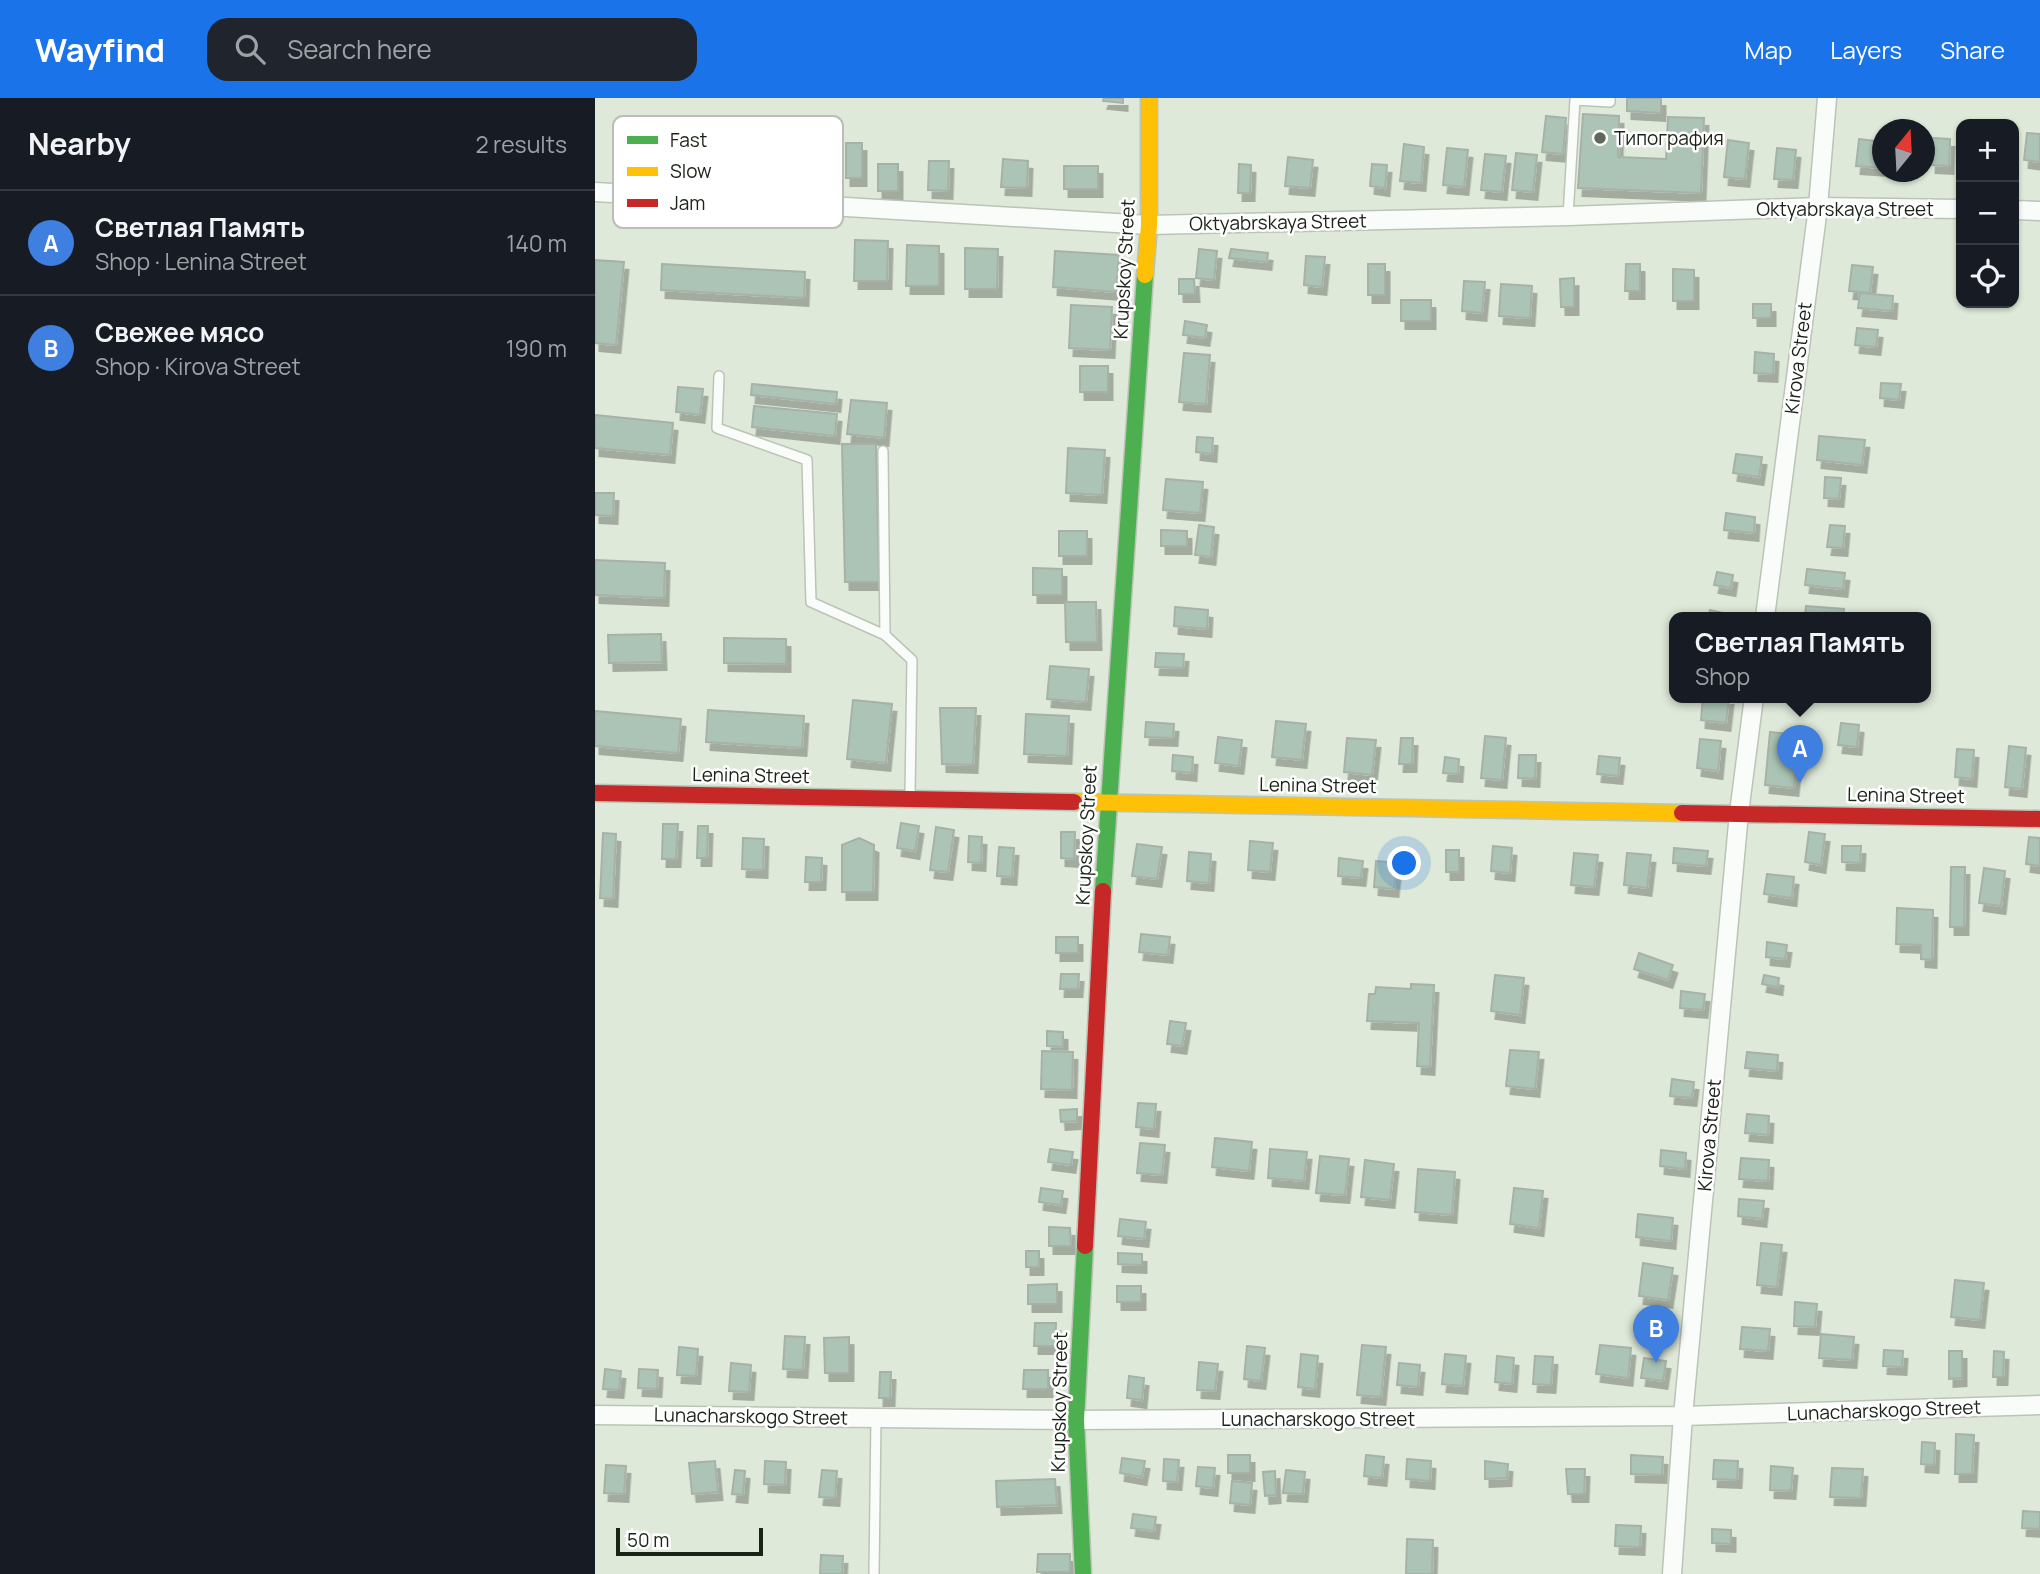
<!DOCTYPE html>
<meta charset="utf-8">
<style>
:root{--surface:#171b24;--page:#20242c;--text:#f1f3f6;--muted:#9ea1a6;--line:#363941;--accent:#1a73e8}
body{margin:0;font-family:Manrope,sans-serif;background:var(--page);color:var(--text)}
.controls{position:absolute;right:21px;top:21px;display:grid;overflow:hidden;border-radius:14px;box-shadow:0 2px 5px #0004}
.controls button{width:63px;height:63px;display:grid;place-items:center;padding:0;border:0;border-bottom:2px solid var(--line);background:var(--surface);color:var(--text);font:35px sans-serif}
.compass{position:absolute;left:1277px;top:21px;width:63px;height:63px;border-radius:50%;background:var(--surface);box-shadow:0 2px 5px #0004;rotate:18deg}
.scale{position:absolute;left:21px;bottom:18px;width:147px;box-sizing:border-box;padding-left:7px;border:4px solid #1b2217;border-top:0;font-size:19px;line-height:24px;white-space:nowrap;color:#1b2217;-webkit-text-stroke:5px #fff;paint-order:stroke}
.you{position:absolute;left:810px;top:766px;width:24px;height:24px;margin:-18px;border:5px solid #fff;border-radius:50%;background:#1a73e8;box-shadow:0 0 0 10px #1a73e833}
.badge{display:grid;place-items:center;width:46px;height:46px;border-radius:50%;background:var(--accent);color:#fff;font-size:23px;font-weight:700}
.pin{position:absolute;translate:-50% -58px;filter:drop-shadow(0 2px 4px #0008)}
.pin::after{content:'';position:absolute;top:37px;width:24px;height:21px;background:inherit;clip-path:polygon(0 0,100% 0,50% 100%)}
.popup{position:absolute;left:1074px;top:514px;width:262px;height:91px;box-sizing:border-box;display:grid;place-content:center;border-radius:14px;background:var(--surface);filter:drop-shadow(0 2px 5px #0005);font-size:23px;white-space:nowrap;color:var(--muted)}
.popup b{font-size:26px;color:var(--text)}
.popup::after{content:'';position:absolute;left:50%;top:100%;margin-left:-14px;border:14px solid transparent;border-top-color:var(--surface)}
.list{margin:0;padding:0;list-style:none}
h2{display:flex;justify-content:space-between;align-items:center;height:91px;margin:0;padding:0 28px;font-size:30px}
h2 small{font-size:23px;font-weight:400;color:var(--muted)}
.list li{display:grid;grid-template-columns:46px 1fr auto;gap:21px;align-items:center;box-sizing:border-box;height:105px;padding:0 28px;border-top:2px solid var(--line)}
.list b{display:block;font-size:26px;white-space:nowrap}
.list p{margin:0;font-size:23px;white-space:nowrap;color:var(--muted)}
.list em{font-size:23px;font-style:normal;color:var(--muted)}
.icon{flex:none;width:38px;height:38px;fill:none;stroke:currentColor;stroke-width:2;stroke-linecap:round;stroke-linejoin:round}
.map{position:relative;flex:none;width:1445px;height:1476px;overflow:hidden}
header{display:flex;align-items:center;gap:42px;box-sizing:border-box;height:98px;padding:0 35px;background:var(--accent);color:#fff}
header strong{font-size:33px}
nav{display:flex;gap:38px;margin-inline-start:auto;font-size:24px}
.search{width:490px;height:63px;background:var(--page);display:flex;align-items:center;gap:18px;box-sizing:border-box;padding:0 24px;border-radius:21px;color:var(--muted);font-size:26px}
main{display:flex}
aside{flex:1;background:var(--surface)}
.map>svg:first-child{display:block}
.building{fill:#acc4b6;stroke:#a6b2a8;stroke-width:2;filter:url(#shadow)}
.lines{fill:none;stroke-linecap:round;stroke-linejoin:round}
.lane-casing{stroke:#bbc4b7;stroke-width:12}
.street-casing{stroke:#bbc4b7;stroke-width:21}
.fast-casing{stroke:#bbc4b7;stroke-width:19}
.slow-casing{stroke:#bbc4b7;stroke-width:19}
.jam-casing{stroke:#bbc4b7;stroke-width:19}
.lane{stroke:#fafcf9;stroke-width:9}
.street{stroke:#fafcf9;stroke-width:18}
.fast{stroke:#4caf50;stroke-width:16}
.slow{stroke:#ffc107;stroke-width:16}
.jam{stroke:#c62828;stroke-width:16}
.poi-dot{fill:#5f685b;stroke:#fff;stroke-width:2.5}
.labels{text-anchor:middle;stroke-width:5;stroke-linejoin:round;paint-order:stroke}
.poi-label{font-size:19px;fill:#1b2217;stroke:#fff;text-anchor:start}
.street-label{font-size:19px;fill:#1b2217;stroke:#fff}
.key{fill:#fff;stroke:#bbbdb9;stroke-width:2}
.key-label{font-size:19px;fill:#1b2217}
</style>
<header>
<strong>Wayfind</strong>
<div class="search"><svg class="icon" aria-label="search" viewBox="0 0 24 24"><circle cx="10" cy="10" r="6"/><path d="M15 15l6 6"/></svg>Search here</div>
<nav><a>Map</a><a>Layers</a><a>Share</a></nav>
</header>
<main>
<aside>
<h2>Nearby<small>2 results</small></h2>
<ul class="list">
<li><span class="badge" style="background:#3f7fe0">A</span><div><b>Светлая Память</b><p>Shop · Lenina Street</p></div><em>140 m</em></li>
<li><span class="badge" style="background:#3f7fe0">B</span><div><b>Свежее мясо</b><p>Shop · Kirova Street</p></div><em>190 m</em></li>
</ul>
</aside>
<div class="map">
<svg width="1445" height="1476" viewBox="0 0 1445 1476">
<defs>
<filter id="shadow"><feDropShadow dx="4.5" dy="8" stdDeviation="0" flood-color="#0004"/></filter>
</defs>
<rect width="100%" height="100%" fill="#dee9d9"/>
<g class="building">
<polygon points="509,0 528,0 528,5 508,3"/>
<polygon points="1032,0 1066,0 1066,15 1032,13"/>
<polygon points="988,16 1024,18 1023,59 1071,61 1073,19 1109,20 1106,95 983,90"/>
<polygon points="951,18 971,20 968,56 947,54"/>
<polygon points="1432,35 1445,36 1445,64 1429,62"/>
<polygon points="1337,40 1355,41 1354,68 1336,67"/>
<polygon points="1264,41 1288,44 1288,70 1261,68"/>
<polygon points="1133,42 1154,45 1150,81 1129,79"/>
<rect x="251" y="45" width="16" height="35"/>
<polygon points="100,46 108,46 107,71 99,71"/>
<rect x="152" y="46" width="19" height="33"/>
<polygon points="809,46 829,49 826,85 805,83"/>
<polygon points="852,50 873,52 869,89 848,87"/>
<polygon points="1182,50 1201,52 1198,82 1179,81"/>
<polygon points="921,55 942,57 938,94 917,92"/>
<polygon points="890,56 911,58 907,94 886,92"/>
<polygon points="693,59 718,62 715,90 690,88"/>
<polygon points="210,61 228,62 227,83 209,82"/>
<polygon points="408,61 433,63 432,90 406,89"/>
<polygon points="334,63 354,63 353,93 333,92"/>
<rect x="283" y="66" width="20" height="27"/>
<polygon points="644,66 656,67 655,95 643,95"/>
<polygon points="777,66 792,67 790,90 775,88"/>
<rect x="469" y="68" width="34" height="23"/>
<polygon points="260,142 293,143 292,183 259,183"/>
<polygon points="312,147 344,148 344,188 311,188"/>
<polygon points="370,150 403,151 402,191 370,191"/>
<polygon points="604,151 622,153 619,182 601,180"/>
<polygon points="636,151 673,155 672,164 634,160"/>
<polygon points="460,153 524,157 521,194 458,189"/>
<polygon points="711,158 730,159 727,189 709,187"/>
<polygon points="0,162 29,164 21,247 0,245"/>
<polygon points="67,166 210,174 209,200 66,192"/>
<rect x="773" y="166" width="17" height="31"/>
<polygon points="1031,166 1045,166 1045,193 1030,193"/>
<polygon points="1257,167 1278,169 1275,195 1254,193"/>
<polygon points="1078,171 1099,172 1099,203 1078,203"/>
<polygon points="979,180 979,209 966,209 965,181"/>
<polygon points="584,181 599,181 600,196 584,196"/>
<polygon points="869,183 890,184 887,215 867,213"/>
<polygon points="906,186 937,188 935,220 904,218"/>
<polygon points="1265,195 1298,198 1297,213 1263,210"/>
<rect x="806" y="202" width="30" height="21"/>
<rect x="1158" y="206" width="18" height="14"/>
<polygon points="476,207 517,209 515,252 474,250"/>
<polygon points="590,223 612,227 610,240 588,237"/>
<polygon points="1262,230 1283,232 1281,249 1260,247"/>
<polygon points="1160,254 1179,256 1178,276 1159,275"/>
<polygon points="589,255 615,257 611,306 584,304"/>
<rect x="485" y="268" width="28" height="26"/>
<polygon points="1286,285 1306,286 1304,302 1285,300"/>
<polygon points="157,286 242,294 241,306 156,297"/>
<polygon points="83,289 108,291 105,317 81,314"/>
<polygon points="256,302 292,305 289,340 252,336"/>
<polygon points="159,308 242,316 240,338 157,329"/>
<polygon points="0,317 78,325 75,357 0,350"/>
<polygon points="1224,338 1270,342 1267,367 1222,362"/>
<polygon points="602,339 618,340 617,356 601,354"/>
<polygon points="247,346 281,346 284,484 250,484"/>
<polygon points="473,350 510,352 507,397 471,395"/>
<polygon points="1141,356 1167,359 1164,379 1138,375"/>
<polygon points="1230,379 1246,380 1244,401 1229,400"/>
<polygon points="571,381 608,384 605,415 568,412"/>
<polygon points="0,395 19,395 18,418 0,417"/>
<polygon points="1131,415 1160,419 1159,435 1129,432"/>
<polygon points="604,427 619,429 616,459 600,457"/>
<polygon points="1235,427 1250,428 1248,450 1232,449"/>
<polygon points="566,432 592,433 592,448 566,448"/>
<rect x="464" y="433" width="28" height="25"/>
<polygon points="0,462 70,465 69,500 0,497"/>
<polygon points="438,470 467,471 467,497 438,497"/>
<polygon points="1212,471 1250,475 1248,491 1210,487"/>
<polygon points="1122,474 1138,477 1136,490 1119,487"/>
<polygon points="470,504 501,504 502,544 471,544"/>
<polygon points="1211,508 1249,511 1248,519 1210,519"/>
<polygon points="580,509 613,512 612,531 579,528"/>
<polygon points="1115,512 1137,517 1137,519 1113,519"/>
<polygon points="66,536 67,564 14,565 13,537"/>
<polygon points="129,540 191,541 191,566 129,565"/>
<polygon points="561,555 589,556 588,570 560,569"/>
<polygon points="455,568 494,571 491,604 452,601"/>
<polygon points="1108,599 1134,599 1131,625 1106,622"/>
<polygon points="258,602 297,606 291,665 252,661"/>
<polygon points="345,610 381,610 378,667 347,666"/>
<polygon points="113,612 209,618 207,650 111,644"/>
<polygon points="0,613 86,621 83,655 0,648"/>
<polygon points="431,616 474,618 472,658 429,656"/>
<polygon points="681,623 711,626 707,662 677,659"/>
<polygon points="551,624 579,626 578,640 550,639"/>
<polygon points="1246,625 1264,627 1262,649 1243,647"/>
<polygon points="1175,634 1204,637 1199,690 1170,687"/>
<polygon points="890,638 911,640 907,682 886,680"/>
<polygon points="623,639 647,642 644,668 620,665"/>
<polygon points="752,640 781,642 777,677 749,674"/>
<polygon points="806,640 818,640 817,666 804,666"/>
<polygon points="1105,641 1126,643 1123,673 1102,670"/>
<polygon points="1414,648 1431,650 1427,691 1410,689"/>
<polygon points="1362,651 1379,652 1377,681 1360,679"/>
<polygon points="578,657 598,659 597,675 577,673"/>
<polygon points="924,657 941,657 940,681 923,680"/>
<polygon points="1004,658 1025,660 1023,678 1002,676"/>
<polygon points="850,659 864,661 863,676 848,675"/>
<polygon points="306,725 324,728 320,753 302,750"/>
<polygon points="68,726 83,726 81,761 67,761"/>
<polygon points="103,728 113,728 112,760 102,760"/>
<polygon points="341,729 359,732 353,774 335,772"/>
<polygon points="466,734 480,734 479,761 466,760"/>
<polygon points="1214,734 1230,736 1226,767 1210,764"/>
<polygon points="8,735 21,736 18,801 5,800"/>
<polygon points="374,738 387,739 386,765 373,764"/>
<polygon points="1434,739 1445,740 1445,768 1431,766"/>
<polygon points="148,740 169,741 168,772 147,771"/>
<polygon points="264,740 279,747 278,794 247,794 247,747"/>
<polygon points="655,743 678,745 675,774 653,772"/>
<polygon points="542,746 567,749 562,781 537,778"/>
<polygon points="898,748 917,750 915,775 896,773"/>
<polygon points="1247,748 1266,748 1265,765 1247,764"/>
<polygon points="404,749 419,750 417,779 402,778"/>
<polygon points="1079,750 1113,753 1111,768 1078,765"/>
<rect x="851" y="752" width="13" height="22"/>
<polygon points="594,754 616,756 614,785 592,783"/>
<polygon points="979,755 1003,757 999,789 976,787"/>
<polygon points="1032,755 1056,757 1052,790 1029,787"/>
<polygon points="211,759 227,760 226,784 210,784"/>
<polygon points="744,760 768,763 766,780 743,778"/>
<polygon points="781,763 802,765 799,791 779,789"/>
<polygon points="1356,769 1370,769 1369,829 1355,829"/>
<polygon points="1389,770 1410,773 1406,808 1384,805"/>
<polygon points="1172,776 1199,779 1197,800 1169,796"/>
<polygon points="1302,810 1338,812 1337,862 1326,861 1326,847 1301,846"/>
<polygon points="546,836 575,839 573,857 544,854"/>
<rect x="461" y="839" width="22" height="16"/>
<polygon points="1172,844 1192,847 1190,861 1171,859"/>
<polygon points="1044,855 1078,867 1073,882 1039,871"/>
<polygon points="466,876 484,876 483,891 465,891"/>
<polygon points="900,877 929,880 925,917 896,913"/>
<polygon points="1169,877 1184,880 1183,889 1167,886"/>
<polygon points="816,886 839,887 835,969 822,968 824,925 772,923 774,896 780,896 781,889 816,891"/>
<polygon points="1086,893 1110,896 1108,912 1085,910"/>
<polygon points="575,923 591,925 587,948 572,946"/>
<polygon points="452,933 468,934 468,949 452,948"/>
<polygon points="915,952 944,954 940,991 911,988"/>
<polygon points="447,953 478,954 477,992 446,991"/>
<polygon points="1152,954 1183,957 1182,973 1150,970"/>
<polygon points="1077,981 1099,984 1097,1000 1075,998"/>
<polygon points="543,1005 561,1006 559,1031 541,1029"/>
<polygon points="482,1011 482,1023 466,1024 465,1012"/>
<polygon points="1152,1016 1174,1018 1173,1037 1150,1035"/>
<polygon points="620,1040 657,1044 654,1073 617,1069"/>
<polygon points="545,1045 570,1047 567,1077 542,1075"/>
<polygon points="455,1051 478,1054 476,1067 453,1064"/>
<polygon points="675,1051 712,1054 709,1083 673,1080"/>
<polygon points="1066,1052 1091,1055 1090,1071 1065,1068"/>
<polygon points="725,1058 754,1061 750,1097 721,1095"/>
<polygon points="1146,1060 1174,1062 1173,1083 1144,1081"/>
<polygon points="770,1062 799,1066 795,1102 766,1099"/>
<polygon points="823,1071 860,1074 857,1117 820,1114"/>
<polygon points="446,1090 468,1093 466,1107 444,1104"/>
<polygon points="919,1090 948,1093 944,1130 915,1126"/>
<polygon points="1144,1101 1169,1103 1167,1121 1143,1118"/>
<polygon points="1043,1116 1078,1120 1076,1143 1041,1139"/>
<polygon points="525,1121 551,1124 549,1141 523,1138"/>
<polygon points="454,1129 475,1130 476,1148 454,1148"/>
<polygon points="1166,1145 1187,1147 1182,1189 1162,1187"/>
<rect x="431" y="1153" width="13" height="16"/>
<polygon points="523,1155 547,1156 547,1167 523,1166"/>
<polygon points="1048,1165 1078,1170 1073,1202 1044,1198"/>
<polygon points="1360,1182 1389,1185 1385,1222 1356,1219"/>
<polygon points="462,1186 462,1206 433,1206 433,1187"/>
<rect x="522" y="1188" width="24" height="16"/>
<polygon points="1200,1204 1222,1206 1220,1229 1199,1228"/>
<polygon points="440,1225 461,1225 460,1248 439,1248"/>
<polygon points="1147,1229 1175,1231 1173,1253 1145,1251"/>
<polygon points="1226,1236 1259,1239 1257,1262 1224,1260"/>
<polygon points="190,1238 210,1239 208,1272 188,1271"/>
<polygon points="254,1239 254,1275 230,1275 229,1240"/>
<polygon points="767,1247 791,1249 786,1299 762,1297"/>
<polygon points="1005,1247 1036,1250 1033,1280 1001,1276"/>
<polygon points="652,1248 670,1250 666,1283 649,1281"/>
<polygon points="84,1249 103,1251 101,1278 82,1277"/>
<polygon points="1289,1252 1308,1253 1307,1269 1288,1268"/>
<polygon points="1354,1253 1367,1253 1367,1280 1354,1281"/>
<polygon points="1399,1253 1409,1254 1408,1279 1398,1279"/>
<polygon points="706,1256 723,1258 720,1291 703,1289"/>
<polygon points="850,1256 871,1258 868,1288 847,1286"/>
<polygon points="902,1258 919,1260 917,1286 900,1284"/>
<polygon points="940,1258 958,1259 956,1287 938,1286"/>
<polygon points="1049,1260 1071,1263 1068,1283 1046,1280"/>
<polygon points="604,1264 623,1266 620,1293 602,1292"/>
<polygon points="136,1265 156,1267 154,1294 134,1293"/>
<polygon points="804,1265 825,1267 823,1289 802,1287"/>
<polygon points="10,1271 26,1273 24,1292 8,1291"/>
<polygon points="44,1271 63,1272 62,1291 43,1290"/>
<polygon points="429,1272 453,1272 453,1291 428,1291"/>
<polygon points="285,1274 296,1274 295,1300 284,1300"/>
<polygon points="534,1278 549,1280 547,1302 532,1300"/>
<polygon points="1361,1336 1379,1337 1377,1376 1360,1376"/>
<polygon points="1327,1344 1340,1345 1339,1367 1326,1366"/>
<rect x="633" y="1357" width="22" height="18"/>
<polygon points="771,1357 789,1359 787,1380 769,1378"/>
<polygon points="1036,1357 1068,1359 1067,1377 1036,1376"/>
<polygon points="527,1360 550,1363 547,1379 525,1375"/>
<polygon points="569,1361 584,1362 582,1384 568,1383"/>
<polygon points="812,1361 836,1363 835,1383 811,1381"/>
<polygon points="1119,1362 1143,1363 1142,1382 1118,1381"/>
<polygon points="120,1363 123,1394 97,1396 94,1365"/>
<polygon points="170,1363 191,1364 190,1387 169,1386"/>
<polygon points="890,1363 913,1366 912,1380 890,1381"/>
<polygon points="11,1367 31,1368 29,1396 9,1395"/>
<polygon points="1176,1368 1198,1370 1196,1393 1175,1392"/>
<polygon points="603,1369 620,1370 618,1390 601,1388"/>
<polygon points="1237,1370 1268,1371 1266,1400 1235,1399"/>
<polygon points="971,1371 990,1371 989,1396 973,1396"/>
<polygon points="140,1372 150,1373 148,1397 137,1396"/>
<polygon points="227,1372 242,1373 240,1400 224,1399"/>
<polygon points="691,1372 710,1374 708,1396 688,1395"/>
<polygon points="680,1373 681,1397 670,1398 668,1374"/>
<polygon points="460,1381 462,1407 402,1409 401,1383"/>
<polygon points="637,1383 657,1385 655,1407 635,1405"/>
<polygon points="1428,1413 1445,1414 1445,1431 1427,1430"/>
<polygon points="538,1416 561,1419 559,1433 536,1430"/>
<polygon points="1021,1427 1046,1428 1045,1449 1020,1448"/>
<polygon points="1117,1431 1136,1432 1136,1446 1117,1445"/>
<polygon points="812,1441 838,1442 837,1476 811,1476"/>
<polygon points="443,1456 475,1456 475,1474 442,1474"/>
<polygon points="226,1457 248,1458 247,1476 225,1476"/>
</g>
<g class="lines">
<defs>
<g id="lane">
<polyline points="973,118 980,2 1015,4 1015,0"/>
<polyline points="124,278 122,330 212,362 216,504 290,537 317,562 315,696"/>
<polyline points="288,353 290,537"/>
<polyline points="279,1476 281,1320"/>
</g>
<g id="street">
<polyline points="0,94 554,127 973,118 1223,109 1366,111"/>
<polyline points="1419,112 1445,113"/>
<polyline points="1170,519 1223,109 1232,0"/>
<polyline points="0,1317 481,1322 1088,1318 1445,1307"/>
<polyline points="1077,1476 1088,1318 1144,715 1159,599"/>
</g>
<g id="fast">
<polyline points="508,793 550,177"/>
<polyline points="488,1476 481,1322 490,1148"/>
</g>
<g id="slow">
<polyline points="550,177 554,127 554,0"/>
<polyline points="479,704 1087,715"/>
</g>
<g id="jam">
<polyline points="0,695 479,704"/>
<polyline points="1087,715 1445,721"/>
<polyline points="490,1148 508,793"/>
</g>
</defs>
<use href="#lane" class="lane-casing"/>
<use href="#street" class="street-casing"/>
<use href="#fast" class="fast-casing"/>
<use href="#slow" class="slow-casing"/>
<use href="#jam" class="jam-casing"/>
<use href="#lane" class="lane"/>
<use href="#street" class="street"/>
<use href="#fast" class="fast"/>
<use href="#slow" class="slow"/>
<use href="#jam" class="jam"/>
</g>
<circle class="poi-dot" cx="1005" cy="40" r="7"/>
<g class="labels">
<g class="poi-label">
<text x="1019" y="47">Типография</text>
</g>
<g class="street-label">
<text x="1250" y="118">Oktyabrskaya Street</text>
<text transform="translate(683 124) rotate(-1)" y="7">Oktyabrskaya Street</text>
<text transform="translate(529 171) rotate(-87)" y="7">Krupskoy Street</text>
<text transform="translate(1203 260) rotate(-83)" y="7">Kirova Street</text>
<text transform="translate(156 677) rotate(1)" y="7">Lenina Street</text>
<text transform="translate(723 687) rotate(1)" y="7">Lenina Street</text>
<text transform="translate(1311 697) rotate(1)" y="7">Lenina Street</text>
<text transform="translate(491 737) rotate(-87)" y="7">Krupskoy Street</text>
<text transform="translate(1114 1037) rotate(-85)" y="7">Kirova Street</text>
<text transform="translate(464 1304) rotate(-89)" y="7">Krupskoy Street</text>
<text transform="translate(1289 1312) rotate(-2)" y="7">Lunacharskogo Street</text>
<text transform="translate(156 1318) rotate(1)" y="7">Lunacharskogo Street</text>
<text x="723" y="1328">Lunacharskogo Street</text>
</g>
</g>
<rect x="18" y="18" width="230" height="112" rx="10" class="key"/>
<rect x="32" y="38" width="31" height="8" fill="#4caf50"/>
<rect x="32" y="69" width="31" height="9" fill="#ffc107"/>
<rect x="32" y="101" width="31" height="8" fill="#c62828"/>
<g class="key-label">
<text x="75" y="49">Fast</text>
<text x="75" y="80">Slow</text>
<text x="75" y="112">Jam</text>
</g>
</svg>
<div class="controls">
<button>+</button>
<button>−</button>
<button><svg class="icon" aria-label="locate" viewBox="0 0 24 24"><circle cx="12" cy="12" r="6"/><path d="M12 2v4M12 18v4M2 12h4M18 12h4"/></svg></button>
</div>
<svg class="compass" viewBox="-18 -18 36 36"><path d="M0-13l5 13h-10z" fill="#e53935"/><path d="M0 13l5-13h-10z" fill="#9ea1a6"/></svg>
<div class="scale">50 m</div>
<div class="you"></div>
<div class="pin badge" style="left:1205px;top:685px;background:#3f7fe0">A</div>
<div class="popup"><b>Светлая Память</b>Shop</div>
<div class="pin badge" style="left:1061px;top:1265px;background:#3f7fe0">B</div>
</div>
</main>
